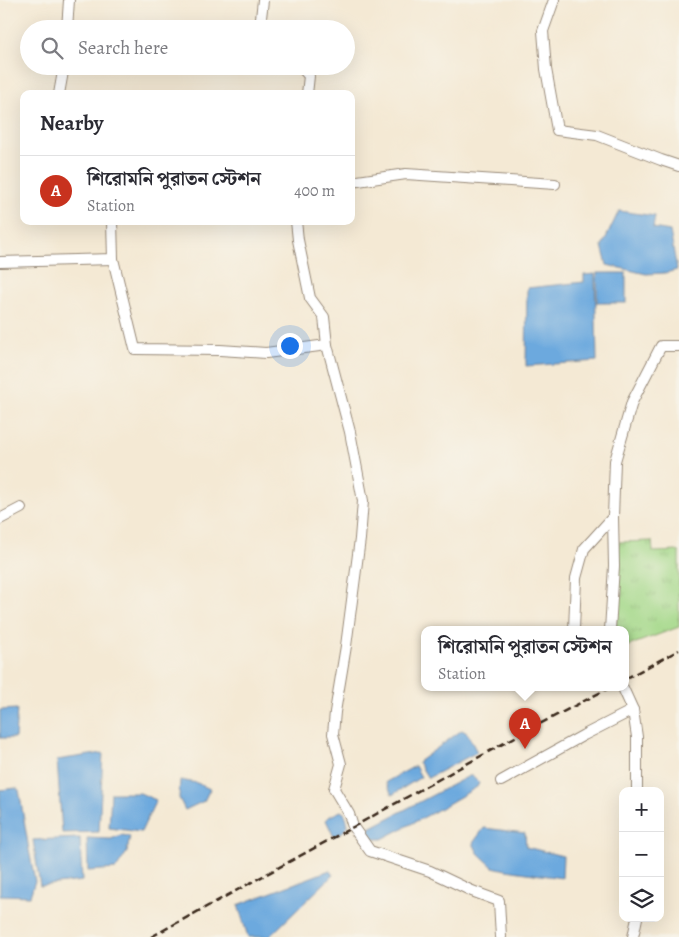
<!DOCTYPE html>
<meta charset="utf-8">
<style>
:root{--surface:#fff;--page:#f2f2f3;--text:#2b2b33;--muted:#7c7c81;--line:#e1e1e2;--accent:#c8321e}
body{margin:0;font-family:Alegreya,"Noto Serif Bengali",serif;background:var(--page);color:var(--text)}
.controls{position:absolute;right:15px;bottom:15px;display:grid;overflow:hidden;border-radius:10px;box-shadow:0 5px 20px #0002}
.controls button{width:45px;height:45px;display:grid;place-items:center;padding:0;border:0;border-bottom:1px solid var(--line);background:var(--surface);color:var(--text);font:25px sans-serif}
.you{position:absolute;left:289px;top:345px;width:18px;height:18px;margin:-12px;border:4px solid #fff;border-radius:50%;background:#1a73e8;box-shadow:0 0 0 8px #1a73e833}
.badge{display:grid;place-items:center;width:32px;height:32px;border-radius:50%;background:var(--accent);color:#fff;font-size:16px;font-weight:700}
.pin{position:absolute;translate:-50% -41px;filter:drop-shadow(0 1px 2px #0008)}
.pin::after{content:'';position:absolute;top:26px;width:18px;height:15px;background:inherit;clip-path:polygon(0 0,100% 0,50% 100%)}
.popup{position:absolute;left:421px;top:626px;width:208px;height:65px;box-sizing:border-box;display:grid;place-content:center;border-radius:10px;background:var(--surface);filter:drop-shadow(0 1px 4px #0005);font-size:16px;white-space:nowrap;color:var(--muted)}
.popup b{font-size:19px;color:var(--text)}
.popup::after{content:'';position:absolute;left:50%;top:100%;margin-left:-10px;border:10px solid transparent;border-top-color:var(--surface)}
.list{margin:0;padding:0;list-style:none}
h2{display:flex;justify-content:space-between;align-items:center;height:65px;margin:0;padding:0 20px;font-size:21px}
h2 small{font-size:16px;font-weight:400;color:var(--muted)}
.list li{display:grid;grid-template-columns:32px 1fr auto;gap:15px;align-items:center;box-sizing:border-box;height:70px;padding:0 20px;border-top:1px solid var(--line)}
.list b{display:block;font-size:19px;white-space:nowrap}
.list p{margin:0;font-size:16px;white-space:nowrap;color:var(--muted)}
.list em{font-size:16px;font-style:normal;color:var(--muted)}
.icon{flex:none;width:28px;height:28px;fill:none;stroke:currentColor;stroke-width:2;stroke-linecap:round;stroke-linejoin:round}
.map{position:relative;flex:none;width:679px;height:937px;overflow:hidden}
.search{position:absolute;background:var(--surface);box-shadow:0 5px 20px #0002;left:20px;top:20px;width:335px;height:55px;display:flex;align-items:center;gap:12px;box-sizing:border-box;padding:0 18px;border-radius:28px;color:var(--muted);font-size:19px}
.panel{position:absolute;background:var(--surface);box-shadow:0 5px 20px #0002;left:20px;top:90px;width:335px;height:135px;border-radius:10px}
.map>svg:first-child{display:block}
.grass{fill:url(#grass-tufts);stroke:#6f8153}
.water{fill:#6ca9de;stroke:#546a7e}
.lines{fill:none;stroke-linecap:round;stroke-linejoin:round}
.minor-casing{stroke:#988a79;stroke-width:12}
.minor{stroke:#fff;stroke-width:10}
.rail{stroke:#3b2a1e;stroke-width:2.5;stroke-dasharray:8 4;stroke-linecap:butt}
</style>
<div class="map">
<svg width="679" height="937" viewBox="0 0 679 937">
<defs>
<pattern id="grass-tufts" width="24" height="20" patternUnits="userSpaceOnUse" patternTransform="scale(1.25)"><rect width="24" height="20" fill="#a3d888"/><path d="M3 7l-1-3M5 7V3M7 7l1-3M15 17l-1-3M17 17v-4M19 17l1-3" fill="none" stroke="#8dba75"/></pattern>
</defs>
<rect width="100%" height="100%" fill="#f7f3e8"/>
<filter id="ink" filterUnits="userSpaceOnUse"><feTurbulence type="fractalNoise" baseFrequency=".02" numOctaves="2"/><feDisplacementMap in="SourceGraphic" scale="10" xChannelSelector="R" yChannelSelector="G"/><feConvolveMatrix kernelMatrix="1 2 1 2 8 2 1 2 1" color-interpolation-filters="sRGB"/></filter>
<filter id="wash" filterUnits="userSpaceOnUse"><feTurbulence type="fractalNoise" baseFrequency=".0096" numOctaves="4" result="noise"/><feDisplacementMap in="SourceGraphic" scale="20" xChannelSelector="R" yChannelSelector="G"/><feGaussianBlur stdDeviation="1.12" result="paint"/><feColorMatrix in="noise" values="0 0 0 0 0 0 0 0 0 0 0 0 0 0 0 0 0 1.4 0 .05"/><feComposite in="paint" operator="in"/></filter>
<g filter="url(#wash)">
<rect width="100%" height="100%" fill="#f4e9d4"/>
<polygon class="grass" points="652,541 653,552 679,551 679,627 625,647 625,630 615,630 618,542"/>
<g class="water">
<polygon points="619,211 655,216 653,228 670,231 677,270 665,273 646,274 607,265 602,246"/>
<rect x="597" y="273" width="29" height="30"/>
<polygon points="595,274 597,361 526,366 527,288 584,282 584,275"/>
<polygon points="17,709 15,738 0,738 0,710"/>
<polygon points="462,730 467,733 477,752 428,778 418,762"/>
<polygon points="103,753 99,832 62,833 57,760"/>
<polygon points="415,766 421,777 392,795 386,782"/>
<polygon points="469,776 472,776 479,783 477,787 434,812 382,839 369,839 366,830"/>
<polygon points="180,780 197,783 210,789 204,801 185,810 179,798"/>
<polygon points="16,788 19,790 29,850 35,881 30,896 0,895 0,790"/>
<polygon points="111,793 140,793 156,800 141,832 109,828"/>
<path d="M341,811c4,3 3,1 5,6 4,11 -1,14 -11,19l-2,-1 -7,-15 4,-4z"/>
<polygon points="484,828 525,833 526,847 563,856 562,878 506,870 493,867 478,853 473,843"/>
<polygon points="121,835 130,836 127,852 116,869 88,871 87,838 111,839"/>
<polygon points="80,838 82,881 40,886 33,840"/>
<polygon points="330,870 333,875 269,937 248,937 238,905"/>
</g>
</g>
<g filter="url(#ink)">
<g class="lines">
<defs>
<g id="minor">
<polyline points="554,0 543,31 546,69 557,130 597,135 661,160 679,166"/>
<polyline points="67,29 69,0"/>
<polyline points="261,29 260,27 263,0"/>
<polyline points="300,66 309,76 307,94"/>
<polyline points="59,94 64,66"/>
<polyline points="351,182 406,174 555,184"/>
<polyline points="296,221 298,240 310,298 324,317 327,345 350,432 363,501 360,539 346,646 335,712 333,734 341,764 334,789 349,814 353,827 370,851 430,871 472,891 499,901 501,937"/>
<polyline points="113,259 135,349 220,350 266,353 327,345"/>
<polyline points="0,262 113,259 112,221"/>
<polyline points="0,519 21,508"/>
<polyline points="574,630 576,578 584,549 613,517"/>
<polyline points="610,630 614,566 613,517 615,461 632,402 661,346 679,346"/>
<polyline points="623,688 633,710 637,737 637,791"/>
<polyline points="501,781 584,735 633,710"/>
<polyline points="633,937 637,918"/>
</g>
</defs>
<use href="#minor" class="minor-casing"/>
<use href="#minor" class="minor"/>
<g class="rail">
<polyline points="625,679 679,650"/>
<polyline points="151,937 353,827 526,731 609,688"/>
</g>
</g>
</g>
</svg>
<div class="controls">
<button>+</button>
<button>−</button>
<button><svg class="icon" aria-label="layers" viewBox="0 0 24 24"><path d="M12 4l9 5-9 5-9-5zM3 14l9 5 9-5"/></svg></button>
</div>
<div class="you"></div>
<div class="pin badge" style="left:525px;top:749px">A</div>
<div class="popup"><b>শিরোমনি পুরাতন স্টেশন</b>Station</div>
<div class="search"><svg class="icon" aria-label="search" viewBox="0 0 24 24"><circle cx="10" cy="10" r="6"/><path d="M15 15l6 6"/></svg>Search here</div>
<section class="panel">
<h2>Nearby<small></small></h2>
<ul class="list">
<li><span class="badge">A</span><div><b>শিরোমনি পুরাতন স্টেশন</b><p>Station</p></div><em>400 m</em></li>
</ul>
</section>
</div>
